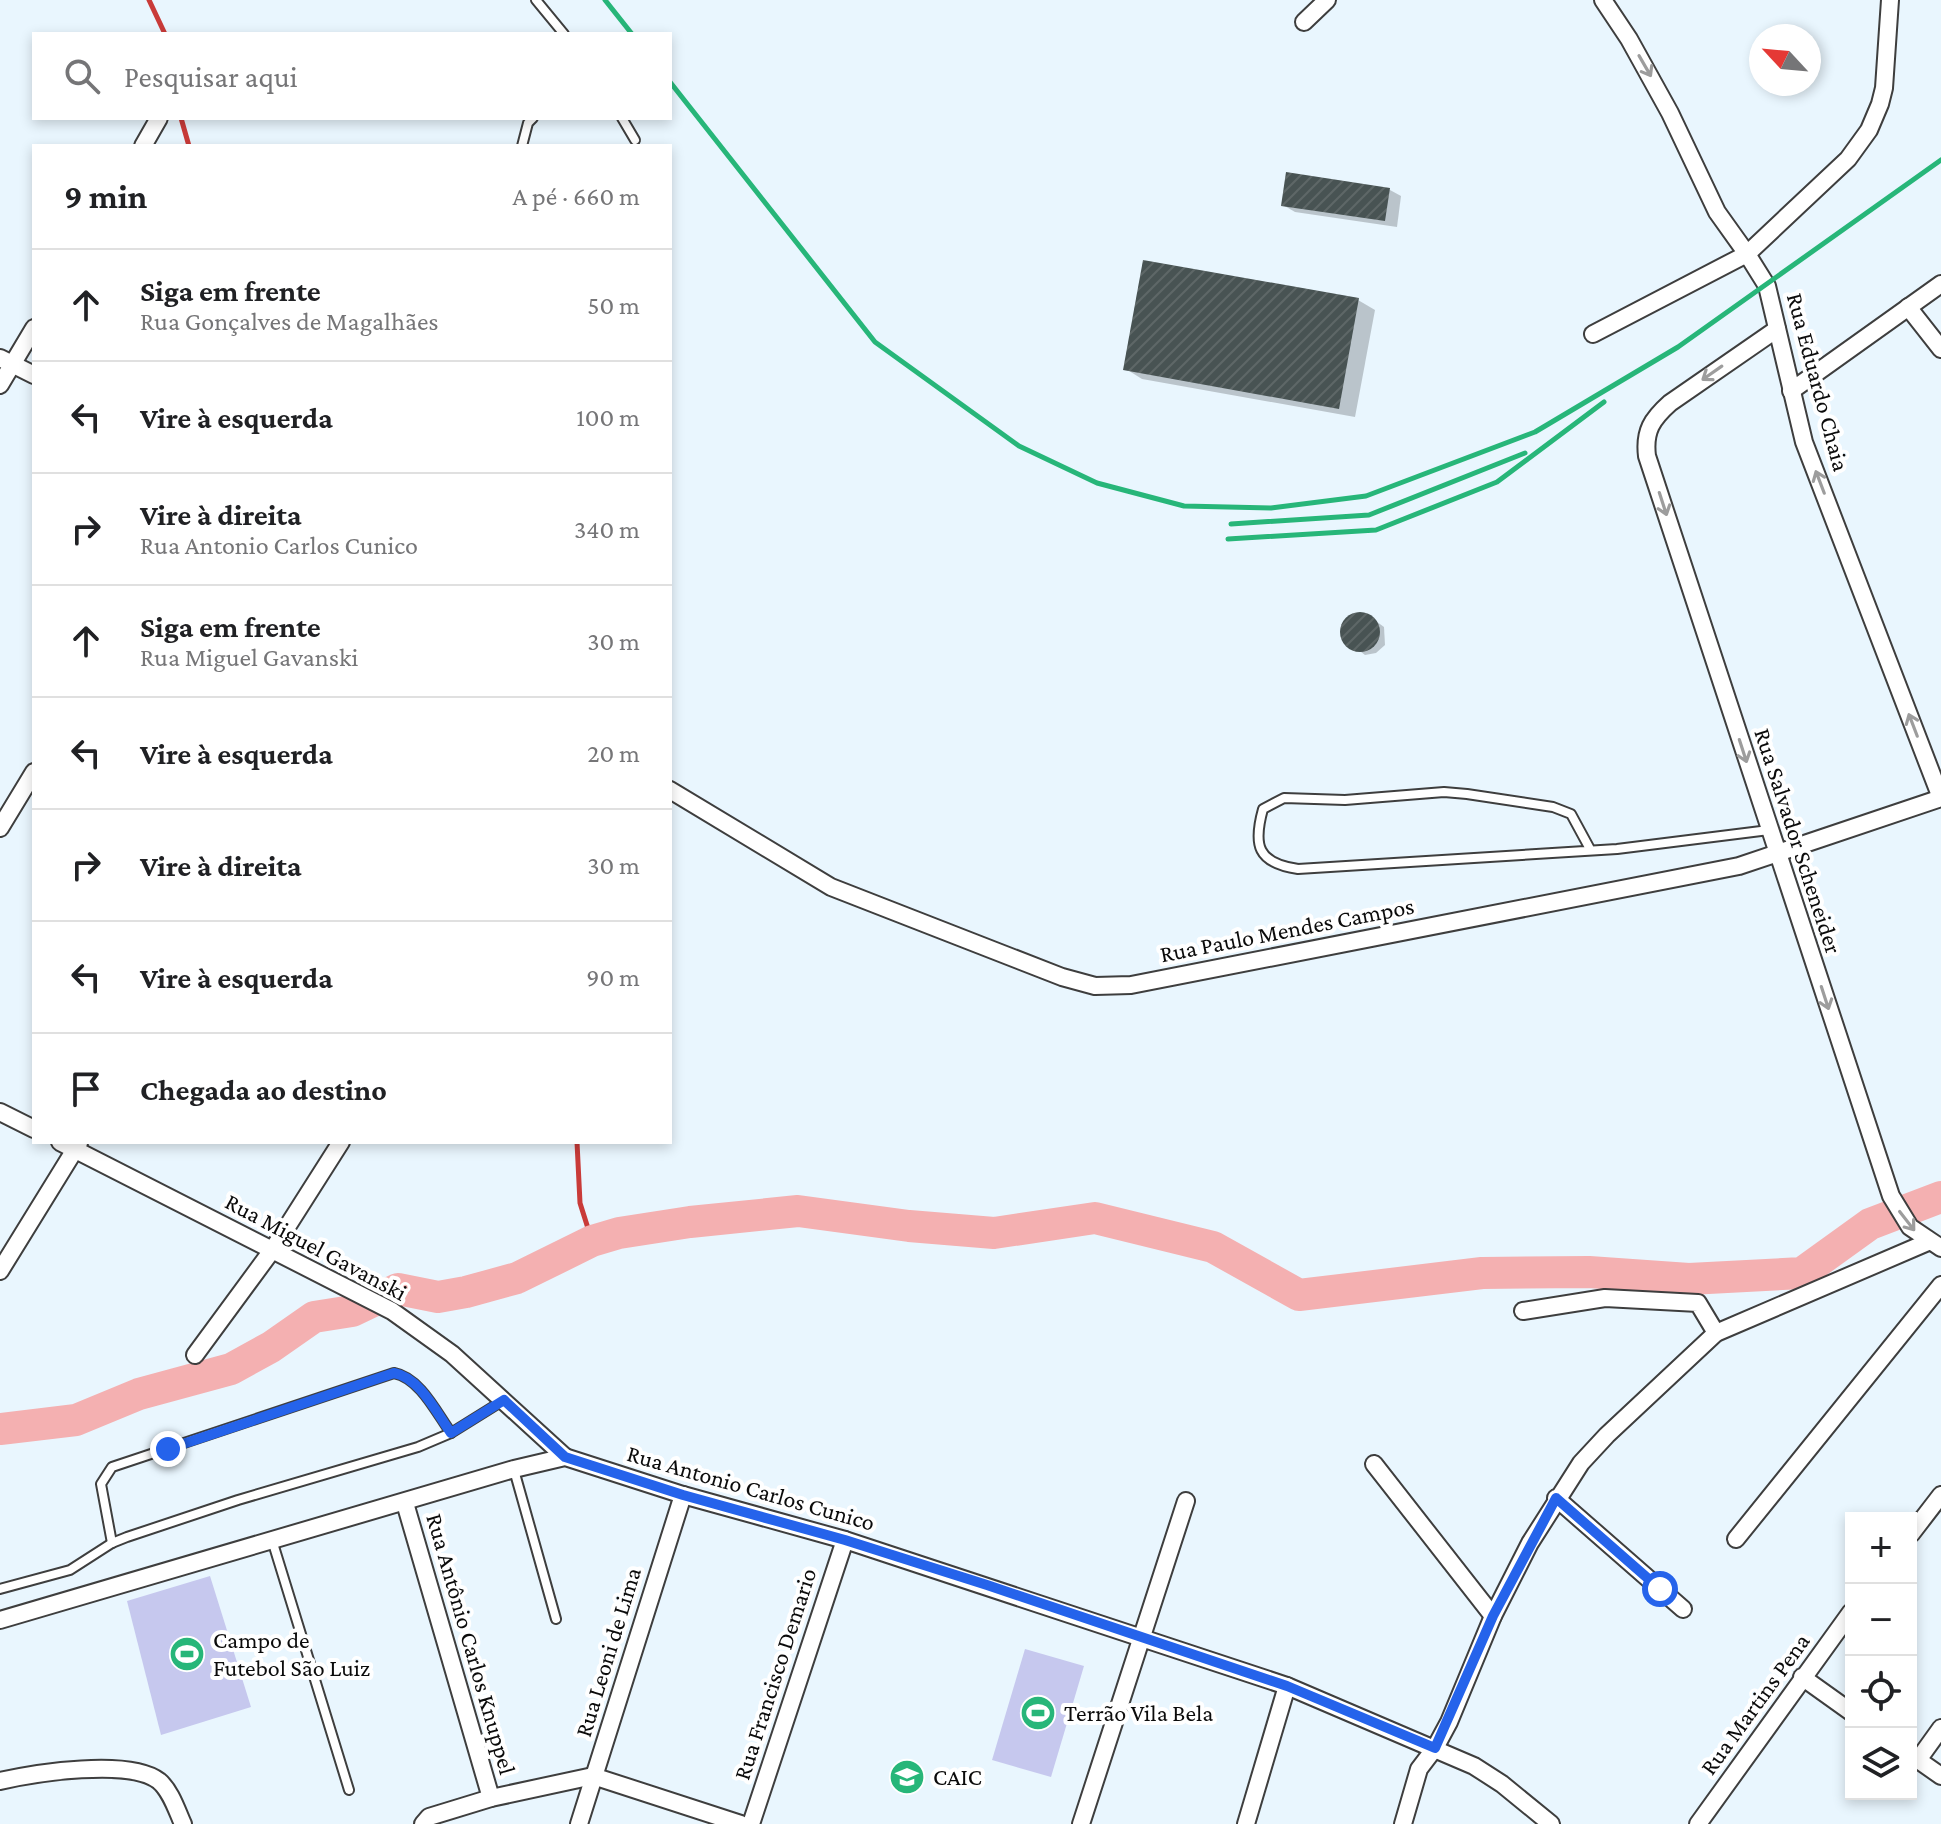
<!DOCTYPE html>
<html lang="pt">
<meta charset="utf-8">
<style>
:root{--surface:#fff;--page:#f2f2f2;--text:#202124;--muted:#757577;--line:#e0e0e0}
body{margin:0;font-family:"Crimson Pro",serif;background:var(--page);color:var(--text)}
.controls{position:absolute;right:24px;bottom:24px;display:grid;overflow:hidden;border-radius:0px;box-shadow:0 4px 12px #0003}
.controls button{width:72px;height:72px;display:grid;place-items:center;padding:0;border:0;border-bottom:2px solid var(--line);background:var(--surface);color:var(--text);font:40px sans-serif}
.compass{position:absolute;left:1749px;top:24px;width:72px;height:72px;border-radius:50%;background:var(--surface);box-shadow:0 4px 12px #0003;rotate:296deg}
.stop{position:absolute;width:24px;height:24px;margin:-18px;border:6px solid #2563eb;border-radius:50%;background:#fff}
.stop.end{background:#2563eb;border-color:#fff;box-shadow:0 2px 8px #0008}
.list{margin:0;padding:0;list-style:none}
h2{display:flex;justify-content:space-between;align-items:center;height:104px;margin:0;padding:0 32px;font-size:34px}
h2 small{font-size:26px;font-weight:400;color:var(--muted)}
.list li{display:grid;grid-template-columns:52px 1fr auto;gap:24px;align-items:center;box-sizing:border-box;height:112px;padding:0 32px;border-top:2px solid var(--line)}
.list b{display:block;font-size:30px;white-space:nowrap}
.list p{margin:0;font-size:26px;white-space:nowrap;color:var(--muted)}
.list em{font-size:26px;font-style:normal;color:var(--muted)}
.icon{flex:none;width:44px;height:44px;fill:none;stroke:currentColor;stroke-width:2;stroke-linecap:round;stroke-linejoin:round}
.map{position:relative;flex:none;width:1941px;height:1824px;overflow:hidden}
.search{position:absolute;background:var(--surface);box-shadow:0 4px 12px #0003;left:32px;top:32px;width:640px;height:88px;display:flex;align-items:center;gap:20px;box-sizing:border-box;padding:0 28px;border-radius:0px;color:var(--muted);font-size:30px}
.panel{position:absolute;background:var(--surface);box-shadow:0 4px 12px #0003;left:32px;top:144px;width:640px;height:1000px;border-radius:0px}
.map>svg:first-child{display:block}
.pitch{fill:#c6c8ee}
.shadow{fill:#0003}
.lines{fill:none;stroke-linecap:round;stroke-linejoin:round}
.stream{stroke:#c93b39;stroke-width:5}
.river{stroke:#f4b0b1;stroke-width:32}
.building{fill:url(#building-hatch)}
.lane-casing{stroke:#3e3e3e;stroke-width:12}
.street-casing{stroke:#3e3e3e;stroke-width:20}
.lane{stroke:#fff;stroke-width:8}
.street{stroke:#fff;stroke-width:16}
.rail{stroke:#27b679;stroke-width:5}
.oneway{stroke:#9d9d9d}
.route{stroke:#2563eb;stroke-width:10}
.labels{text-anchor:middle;stroke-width:8;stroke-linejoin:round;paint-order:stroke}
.street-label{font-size:24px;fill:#0b0b0b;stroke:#fff}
.poi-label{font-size:24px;fill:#0b0b0b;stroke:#fff;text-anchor:start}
</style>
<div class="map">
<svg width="1941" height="1824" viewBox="0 0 1941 1824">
<defs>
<pattern id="building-hatch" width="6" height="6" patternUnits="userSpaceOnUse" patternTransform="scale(2)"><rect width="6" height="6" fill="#485353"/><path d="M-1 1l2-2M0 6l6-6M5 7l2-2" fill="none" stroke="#5e6767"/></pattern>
</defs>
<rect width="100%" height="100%" fill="#e9f6fe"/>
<g class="pitch">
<polygon points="210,1576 251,1707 161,1735 127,1601"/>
<polygon points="1025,1649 1084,1666 1051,1777 992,1760"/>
</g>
<g class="shadow">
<polygon points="1390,190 1401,196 1397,227 1295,212 1283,205"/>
<polygon points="1358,300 1375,310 1355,417 1142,379 1126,369"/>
<polygon points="1366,614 1384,627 1385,645 1376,653 1365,655 1344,639 1344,623 1354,615"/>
</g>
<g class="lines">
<g class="stream">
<polyline points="149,0 165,34"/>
<polyline points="181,118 189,146"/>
<polyline points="577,1142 580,1203 592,1241"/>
</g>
<polyline class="river" points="0,1429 76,1420 139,1394 231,1369 271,1347 314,1317 352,1311 398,1289 438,1297 466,1292 517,1278 592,1241 619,1233 690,1222 798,1211 909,1226 994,1233 1095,1218 1213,1247 1299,1295 1482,1273 1589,1272 1689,1279 1802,1273 1870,1224 1941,1197"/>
</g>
<g class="building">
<polygon points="1286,172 1390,188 1385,221 1281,206"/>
<polygon points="1143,260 1359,298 1339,409 1123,370"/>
<circle cx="1360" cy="632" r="20"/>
</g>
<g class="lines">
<defs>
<g id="lane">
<polyline points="536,0 564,34"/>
<polyline points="622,118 635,140"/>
<polyline points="522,146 528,123 533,118"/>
<path d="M1590,849l-19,-35 -18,-7 -86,-13 -23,-2 -99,8 -61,-2 -21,11c-10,36 -6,54 35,60l319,-20 152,-19"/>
<polyline points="514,1470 556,1619"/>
<polyline points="272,1540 349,1790"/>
<path d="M112,1543l-11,-59 11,-17 282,-94c26,5 42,39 57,60"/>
<polyline points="0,1589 70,1570 112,1543 127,1537 238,1500 418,1447 451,1433 504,1400"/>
</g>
<g id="street">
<polyline points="1603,0 1629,39 1670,113 1717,212 1747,254 1767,286 1804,442 1941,798"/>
<polyline points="1304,22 1327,0"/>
<polyline points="143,146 159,118"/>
<polyline points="1908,307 1941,349"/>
<path d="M1777,329l-107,74c-18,16 -26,28 -23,53l244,740 19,31 31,21"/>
<polyline points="1593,334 1747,254 1848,159 1869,130 1880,104 1884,88 1890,0"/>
<polyline points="0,358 34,375"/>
<polyline points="0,385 34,328"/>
<polyline points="1791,391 1941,284"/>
<polyline points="670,790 831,887 1062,977 1095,986 1131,985 1739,866 1941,798"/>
<polyline points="0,828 34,772"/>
<polyline points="0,1112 34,1129"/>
<polyline points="60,1142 392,1311 452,1354 565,1457"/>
<polyline points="0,1271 79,1143"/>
<polyline points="1523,1311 1605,1298 1698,1303 1716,1333"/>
<polyline points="195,1355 273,1249 341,1142"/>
<polyline points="1374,1464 1493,1616"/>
<polyline points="1556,1498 1683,1609"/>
<polyline points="405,1503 491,1798"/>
<polyline points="1911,1534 1941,1495"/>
<polyline points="1736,1539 1941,1285"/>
<polyline points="0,1620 514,1469 565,1457 683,1495 845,1540 1287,1686 1474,1766 1502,1784 1551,1824"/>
<polyline points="1802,1677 1851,1712"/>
<polyline points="1911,1755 1941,1776"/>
<polyline points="1918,1760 1941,1728"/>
<path d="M0,1781c35,-8 129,-23 159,0 12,10 18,30 24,43"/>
<polyline points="423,1824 429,1817 491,1798 593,1776 741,1824"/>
<polyline points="579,1824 683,1495"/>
<polyline points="751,1824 845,1540"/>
<polyline points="1081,1824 1186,1501"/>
<polyline points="1246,1824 1287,1686"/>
<polyline points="1403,1824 1419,1769 1435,1748 1449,1722 1493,1616 1530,1543 1581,1463 1607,1435 1716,1333 1928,1242"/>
<polyline points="1698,1824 1851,1612"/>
</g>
</defs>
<use href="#lane" class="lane-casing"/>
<use href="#street" class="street-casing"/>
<use href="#lane" class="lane"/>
<use href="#street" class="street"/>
<g class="rail">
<polyline points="605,0 632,34"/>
<polyline points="670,82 875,342 1019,446 1097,483 1184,506 1271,508 1366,496 1535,432 1678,347 1941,160"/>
<polyline points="1231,524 1369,515 1525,453"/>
<polyline points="1228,539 1376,530 1497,482 1604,402"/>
</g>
</g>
<defs><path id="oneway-shaft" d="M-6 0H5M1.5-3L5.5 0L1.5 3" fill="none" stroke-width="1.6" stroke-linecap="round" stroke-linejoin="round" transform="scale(2)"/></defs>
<g class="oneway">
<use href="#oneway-shaft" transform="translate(1645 66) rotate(60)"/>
<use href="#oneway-shaft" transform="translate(1712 373) rotate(145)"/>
<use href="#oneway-shaft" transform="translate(1820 482) rotate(-111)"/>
<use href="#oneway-shaft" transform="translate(1663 504) rotate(72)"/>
<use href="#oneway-shaft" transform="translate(1913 725) rotate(-111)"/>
<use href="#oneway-shaft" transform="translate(1743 751) rotate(72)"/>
<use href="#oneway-shaft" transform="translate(1825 998) rotate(72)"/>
<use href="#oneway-shaft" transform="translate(1907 1221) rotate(52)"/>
</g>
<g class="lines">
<path class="route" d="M168,1449l226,-76c26,5 42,39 57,60l53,-33 61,57 118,38 162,45 142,45 300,101 148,62 58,-132 63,-118 104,91"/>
</g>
<defs>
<symbol id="stadium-disc" viewBox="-11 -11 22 22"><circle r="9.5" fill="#27b679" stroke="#fff"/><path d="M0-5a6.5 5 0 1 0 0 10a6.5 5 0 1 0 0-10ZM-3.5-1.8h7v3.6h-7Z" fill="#fff"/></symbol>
<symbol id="school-disc" viewBox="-11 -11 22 22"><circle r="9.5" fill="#27b679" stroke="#fff"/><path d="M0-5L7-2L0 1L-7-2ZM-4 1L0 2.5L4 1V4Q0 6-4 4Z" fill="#fff"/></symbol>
</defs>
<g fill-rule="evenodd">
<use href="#stadium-disc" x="167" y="1634" width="40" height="40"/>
<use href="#stadium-disc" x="1018" y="1693" width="40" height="40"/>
<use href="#school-disc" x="887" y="1757" width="40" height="40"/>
</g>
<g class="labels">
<g class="street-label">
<text transform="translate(1818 382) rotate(75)" y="8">Rua Eduardo Chaia</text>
<text transform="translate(1798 841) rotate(72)" y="8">Rua Salvador Scheneider</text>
<text transform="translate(1287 930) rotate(-11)" y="8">Rua Paulo Mendes Campos</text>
<text transform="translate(316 1247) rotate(28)" y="8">Rua Miguel Gavanski</text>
<text transform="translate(751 1488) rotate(16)" y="8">Rua Antonio Carlos Cunico</text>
<text transform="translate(471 1644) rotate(74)" y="8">Rua Antônio Carlos Knuppel</text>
<text transform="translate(608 1652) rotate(-73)" y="8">Rua Leoni de Lima</text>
<text transform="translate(775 1674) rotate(-72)" y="8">Rua Francisco Demario</text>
<text transform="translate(1755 1704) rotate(-54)" y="8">Rua Martins Pena</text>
</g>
<g class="poi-label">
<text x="213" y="1648">Campo de<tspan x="213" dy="28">Futebol São Luiz</tspan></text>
<text x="1064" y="1721">Terrão Vila Bela</text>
<text x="933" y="1785">CAIC</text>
</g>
</g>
</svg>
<div class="controls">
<button>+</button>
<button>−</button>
<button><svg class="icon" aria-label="locate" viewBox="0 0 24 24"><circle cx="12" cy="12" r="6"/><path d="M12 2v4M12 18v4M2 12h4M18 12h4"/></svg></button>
<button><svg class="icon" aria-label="layers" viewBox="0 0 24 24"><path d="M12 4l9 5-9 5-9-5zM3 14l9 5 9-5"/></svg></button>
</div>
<svg class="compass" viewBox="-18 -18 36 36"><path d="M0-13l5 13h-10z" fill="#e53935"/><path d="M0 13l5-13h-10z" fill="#757577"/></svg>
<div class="stop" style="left:1660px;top:1589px"></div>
<div class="stop end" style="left:168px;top:1449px"></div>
<div class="search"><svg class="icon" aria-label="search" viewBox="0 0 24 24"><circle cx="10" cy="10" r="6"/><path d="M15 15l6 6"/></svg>Pesquisar aqui</div>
<section class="panel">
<h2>9 min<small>A pé · 660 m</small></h2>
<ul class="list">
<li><svg class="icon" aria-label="ahead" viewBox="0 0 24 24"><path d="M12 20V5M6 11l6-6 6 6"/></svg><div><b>Siga em frente</b><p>Rua Gonçalves de Magalhães</p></div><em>50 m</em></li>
<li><svg class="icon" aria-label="left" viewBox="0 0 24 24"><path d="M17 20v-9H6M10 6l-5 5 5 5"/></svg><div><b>Vire à esquerda</b></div><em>100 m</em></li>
<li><svg class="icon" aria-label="right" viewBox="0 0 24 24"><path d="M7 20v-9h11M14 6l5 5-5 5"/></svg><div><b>Vire à direita</b><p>Rua Antonio Carlos Cunico</p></div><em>340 m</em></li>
<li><svg class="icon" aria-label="ahead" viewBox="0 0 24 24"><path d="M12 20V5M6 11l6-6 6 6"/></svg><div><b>Siga em frente</b><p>Rua Miguel Gavanski</p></div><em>30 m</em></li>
<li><svg class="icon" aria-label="left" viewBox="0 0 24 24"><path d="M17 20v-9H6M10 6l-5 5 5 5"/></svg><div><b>Vire à esquerda</b></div><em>20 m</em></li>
<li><svg class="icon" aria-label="right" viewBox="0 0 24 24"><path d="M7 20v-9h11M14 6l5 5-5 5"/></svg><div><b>Vire à direita</b></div><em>30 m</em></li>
<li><svg class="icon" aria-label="left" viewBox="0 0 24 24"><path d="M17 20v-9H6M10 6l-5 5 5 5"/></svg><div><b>Vire à esquerda</b></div><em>90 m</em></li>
<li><svg class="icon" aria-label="arrive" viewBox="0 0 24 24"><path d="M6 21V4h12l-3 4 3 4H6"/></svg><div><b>Chegada ao destino</b></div></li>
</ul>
</section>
</div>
